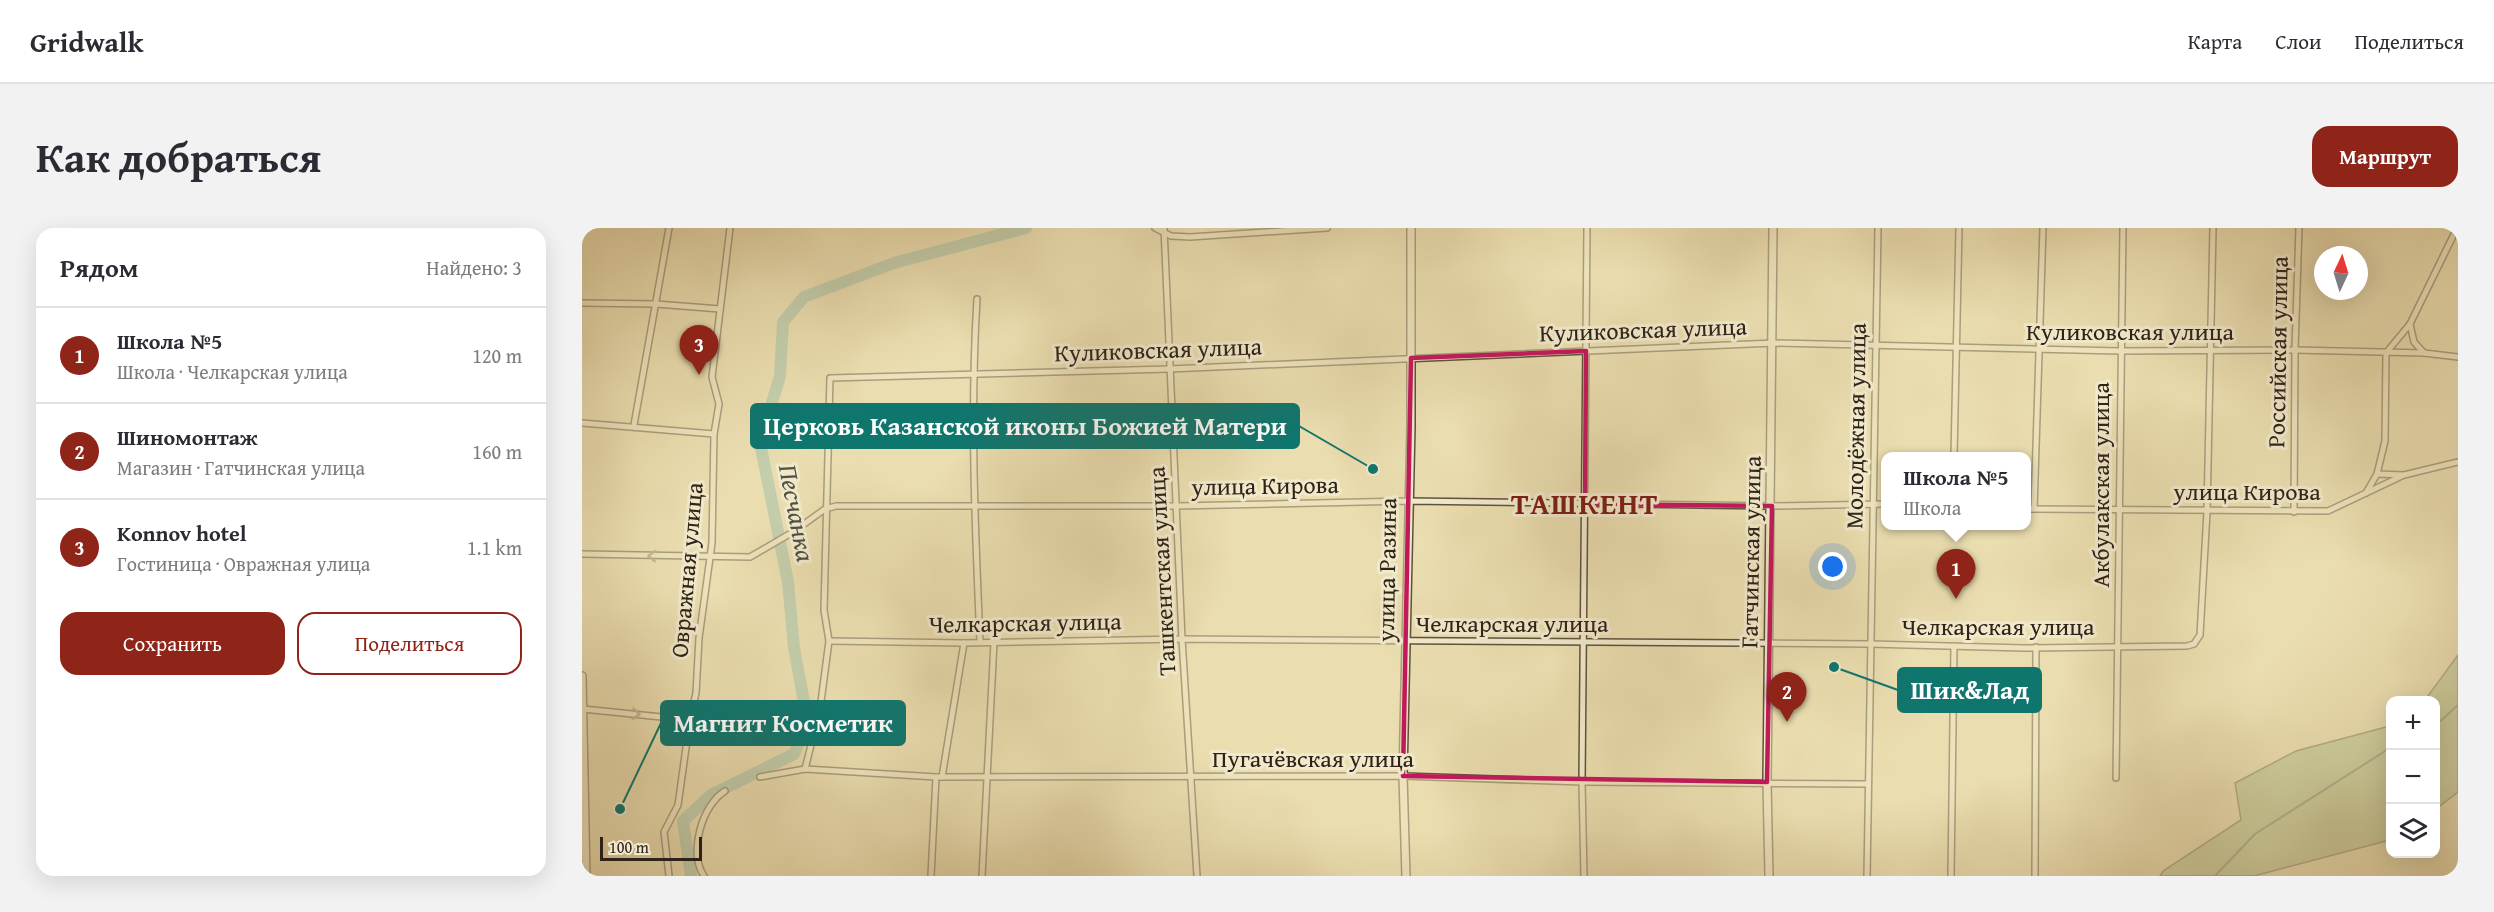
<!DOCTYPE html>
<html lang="ru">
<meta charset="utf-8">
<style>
:root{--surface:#fff;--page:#f2f2f3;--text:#2b2b33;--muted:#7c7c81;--line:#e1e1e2;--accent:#8f2418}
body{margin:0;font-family:"Gentium Book Plus",serif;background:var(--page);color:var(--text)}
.controls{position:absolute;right:18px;bottom:18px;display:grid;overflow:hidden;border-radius:12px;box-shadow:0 6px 24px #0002}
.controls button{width:54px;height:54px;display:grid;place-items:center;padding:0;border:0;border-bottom:2px solid var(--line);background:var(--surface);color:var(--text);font:30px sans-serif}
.compass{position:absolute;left:1732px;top:18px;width:54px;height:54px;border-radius:50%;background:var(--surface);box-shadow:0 6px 24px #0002;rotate:4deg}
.scale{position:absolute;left:18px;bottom:15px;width:102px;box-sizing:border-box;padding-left:6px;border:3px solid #2f2318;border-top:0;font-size:16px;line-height:21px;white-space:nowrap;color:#2f2318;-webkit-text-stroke:4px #f1e9cb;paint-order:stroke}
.you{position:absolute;left:1251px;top:339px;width:21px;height:21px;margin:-15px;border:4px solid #fff;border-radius:50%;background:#1a73e8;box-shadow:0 0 0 9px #1a73e833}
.badge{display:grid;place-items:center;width:39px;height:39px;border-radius:50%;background:var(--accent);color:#fff;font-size:20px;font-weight:700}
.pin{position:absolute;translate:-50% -50px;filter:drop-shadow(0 2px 3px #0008)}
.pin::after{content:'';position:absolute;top:32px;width:21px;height:18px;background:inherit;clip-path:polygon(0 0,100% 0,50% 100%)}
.popup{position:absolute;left:1299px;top:224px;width:150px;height:78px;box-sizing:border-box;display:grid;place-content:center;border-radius:12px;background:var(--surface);filter:drop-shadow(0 2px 4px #0005);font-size:20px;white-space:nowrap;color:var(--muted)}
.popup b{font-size:22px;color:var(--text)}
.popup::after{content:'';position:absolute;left:50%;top:100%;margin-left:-12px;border:12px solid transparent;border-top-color:var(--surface)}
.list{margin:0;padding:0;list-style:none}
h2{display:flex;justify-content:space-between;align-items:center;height:78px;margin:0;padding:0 24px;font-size:26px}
h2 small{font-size:20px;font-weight:400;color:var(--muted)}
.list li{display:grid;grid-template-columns:39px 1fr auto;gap:18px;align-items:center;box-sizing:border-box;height:96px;padding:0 24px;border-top:2px solid var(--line)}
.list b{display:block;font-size:22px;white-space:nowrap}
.list p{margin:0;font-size:20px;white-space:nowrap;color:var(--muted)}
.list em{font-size:20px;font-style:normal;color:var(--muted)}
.actions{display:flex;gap:12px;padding:18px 24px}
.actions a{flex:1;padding:14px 0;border:2px solid var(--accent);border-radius:18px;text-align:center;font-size:21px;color:var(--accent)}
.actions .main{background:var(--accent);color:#fff}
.icon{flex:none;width:33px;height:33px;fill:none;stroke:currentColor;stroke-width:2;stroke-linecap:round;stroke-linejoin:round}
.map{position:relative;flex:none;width:1876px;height:648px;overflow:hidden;border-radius:18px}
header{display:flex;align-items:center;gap:36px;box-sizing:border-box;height:84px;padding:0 30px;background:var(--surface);border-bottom:2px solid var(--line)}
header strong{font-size:28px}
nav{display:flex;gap:33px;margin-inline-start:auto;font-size:21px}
.intro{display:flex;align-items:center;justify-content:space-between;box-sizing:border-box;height:144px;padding:0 36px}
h1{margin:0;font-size:42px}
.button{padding:15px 27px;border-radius:18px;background:var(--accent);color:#fff;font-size:21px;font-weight:700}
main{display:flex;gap:36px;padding:0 36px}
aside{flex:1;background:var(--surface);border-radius:18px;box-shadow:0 6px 24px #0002}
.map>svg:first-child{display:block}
.green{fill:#b2c28f;stroke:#707254;stroke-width:1.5}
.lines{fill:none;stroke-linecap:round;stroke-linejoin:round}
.stream{stroke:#6e7f6e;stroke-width:2}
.river{stroke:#98bca8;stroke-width:12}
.minor-casing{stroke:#5e523e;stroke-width:8}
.tertiary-casing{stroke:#5e523e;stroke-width:10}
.minor{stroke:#f1e9cb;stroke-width:5}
.tertiary{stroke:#f1e9cb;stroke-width:7}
.oneway{stroke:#908672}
.marked{fill:none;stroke:#c2185b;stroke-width:4.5;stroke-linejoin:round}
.labels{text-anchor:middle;stroke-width:6;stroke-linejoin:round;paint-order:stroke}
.street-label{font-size:24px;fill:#2f2318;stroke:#f1e9cb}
.water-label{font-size:26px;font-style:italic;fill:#4e5143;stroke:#f1e9cb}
.district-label{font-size:30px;font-weight:bold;letter-spacing:1.5px;fill:#7a1f14;stroke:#f1e9cb}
.leader{fill:none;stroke:#0f766e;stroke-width:2}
.callout-dot{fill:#0f766e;stroke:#f1e9cb;stroke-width:2}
.callout{fill:#0f766e;stroke:#0f766e;stroke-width:2}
.callout-label{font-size:26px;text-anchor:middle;font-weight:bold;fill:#fff}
</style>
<header>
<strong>Gridwalk</strong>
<nav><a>Карта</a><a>Слои</a><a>Поделиться</a></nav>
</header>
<div class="intro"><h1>Как добраться</h1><a class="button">Маршрут</a></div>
<main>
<aside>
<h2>Рядом<small>Найдено: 3</small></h2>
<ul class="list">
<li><span class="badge">1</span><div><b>Школа №5</b><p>Школа · Челкарская улица</p></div><em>120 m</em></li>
<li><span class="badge">2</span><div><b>Шиномонтаж</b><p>Магазин · Гатчинская улица</p></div><em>160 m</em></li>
<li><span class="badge">3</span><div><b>Konnov hotel</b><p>Гостиница · Овражная улица</p></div><em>1.1 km</em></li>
</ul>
<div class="actions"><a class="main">Сохранить</a><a>Поделиться</a></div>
</aside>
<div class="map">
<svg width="1876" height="648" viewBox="0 0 1876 648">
<rect width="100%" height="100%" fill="#eaddaf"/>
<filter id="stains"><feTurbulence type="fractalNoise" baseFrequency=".00333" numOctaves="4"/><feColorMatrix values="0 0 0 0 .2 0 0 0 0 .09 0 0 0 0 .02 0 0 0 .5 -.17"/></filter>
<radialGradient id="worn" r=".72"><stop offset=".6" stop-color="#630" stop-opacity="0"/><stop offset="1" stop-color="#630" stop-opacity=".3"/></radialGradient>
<g class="green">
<polygon points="1876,427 1876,564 1854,581 1854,472 1843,472"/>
<polygon points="1808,498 1808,612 1672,648 1578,648 1581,643 1659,592 1653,555 1714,523"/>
</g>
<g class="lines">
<g class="stream">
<polyline points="1854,497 1876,477"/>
<polyline points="1633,648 1673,606 1808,520"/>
</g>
<polyline class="river" points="109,648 101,593 129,567 212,526 226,496 212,420 206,354 178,215 198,148 201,94 222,69 312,35 444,0"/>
<defs>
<g id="minor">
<polyline points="573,0 589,8 608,9 745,0"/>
<polyline points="582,0 600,411 615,648"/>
<path d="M395,71c-7,114 -2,228 3,343"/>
<polyline points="0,75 74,76 138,81"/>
<polyline points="1828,96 1832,114 1842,125"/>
<polyline points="0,195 132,206"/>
<polyline points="52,197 87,0"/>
<polyline points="1372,228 1377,0"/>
<polyline points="1795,246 1821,247"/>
<polyline points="1784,265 1795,246 1803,213 1804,125 1828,96 1875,0"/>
<polyline points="1444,281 1746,283 1822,247 1876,234"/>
<polyline points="1452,281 1461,0"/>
<polyline points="1712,284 1713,122 1717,0"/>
<polyline points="0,326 168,329 211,304 243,281 254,278 595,278 826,273 1190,278 1304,276"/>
<polyline points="247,413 382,415 600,411 1288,416 1442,420 1605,418 1612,416 1618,407 1625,284 1631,0"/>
<polyline points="1,481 188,500"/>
<polyline points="223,541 238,481 247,413 242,382 248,150 587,141 1192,115 1538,123 1713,122 1842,125 1876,129"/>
<polyline points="178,549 223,541 354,549 821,548 1000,554 1285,556"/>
<polyline points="360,549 382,415"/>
<polyline points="1534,550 1541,0"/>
<polyline points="87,648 82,604 96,577 108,491 114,465 117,410 130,315 132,206 137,176 130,149 148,0"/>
<path d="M122,648c-16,-23 -2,-71 21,-85"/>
<polyline points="349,648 354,549"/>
<polyline points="400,648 412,414"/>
<polyline points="1002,648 1000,554 1005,0"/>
<polyline points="1285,648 1296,0"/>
<polyline points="1369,648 1372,418"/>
<polyline points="1453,648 1454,419"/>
</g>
<g id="tertiary">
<polyline points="0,448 4,648"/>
<polyline points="824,648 821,548 829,199 829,0"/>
<polyline points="1187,648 1185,554 1191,0"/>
</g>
</defs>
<use href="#minor" class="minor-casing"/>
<use href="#tertiary" class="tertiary-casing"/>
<use href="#minor" class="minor"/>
<use href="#tertiary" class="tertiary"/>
</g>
<defs><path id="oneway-chevron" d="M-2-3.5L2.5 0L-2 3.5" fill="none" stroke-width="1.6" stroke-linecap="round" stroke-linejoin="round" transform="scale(1.5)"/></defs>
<g class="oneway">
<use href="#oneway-chevron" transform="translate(70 328) rotate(-178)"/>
<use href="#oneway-chevron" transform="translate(54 486) rotate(5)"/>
</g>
<path d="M0 0H1876V648H0ZM1004,123l-1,153 187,2 -5,276 -364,-6 8,-418z" fill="#eaddaf" fill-opacity=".55" fill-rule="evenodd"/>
<path class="marked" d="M1004,123l-1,153 187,2 -5,276 -364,-6 8,-418z"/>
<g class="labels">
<g class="street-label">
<text transform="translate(1061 102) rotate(-2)" y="8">Куликовская улица</text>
<text x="1548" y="112">Куликовская улица</text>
<text transform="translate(576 122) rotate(-2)" y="8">Куликовская улица</text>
<text transform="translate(1696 124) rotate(-89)" y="8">Российская улица</text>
<text transform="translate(1274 198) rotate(-89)" y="8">Молодёжная улица</text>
<text transform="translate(1519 257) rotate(-90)" y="8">Акбулакская улица</text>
<text transform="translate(683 258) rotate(-1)" y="8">улица Кирова</text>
<text x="1665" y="272">улица Кирова</text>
<text transform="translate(1169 324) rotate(-89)" y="8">Гатчинская улица</text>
<text transform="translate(105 342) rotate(-85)" y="8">Овражная улица</text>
<text transform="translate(805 342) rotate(-89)" y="8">улица Разина</text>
<text transform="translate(580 343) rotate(-93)" y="8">Ташкентская улица</text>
<text transform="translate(443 395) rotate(-1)" y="8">Челкарская улица</text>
<text x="930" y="404">Челкарская улица</text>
<text x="1416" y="407">Челкарская улица</text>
<text x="731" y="539">Пугачёвская улица</text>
</g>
<g class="water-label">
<text transform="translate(215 285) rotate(79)" y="9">Песчанка</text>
</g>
<g class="district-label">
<text x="1003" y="286">ТАШКЕНТ</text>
</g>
</g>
<path class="leader" d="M791 241L717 198M1252 439L1316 462M38 581L79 495"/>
<g class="callout-dot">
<circle cx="791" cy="241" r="6"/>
<circle cx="1252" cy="439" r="6"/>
<circle cx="38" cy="581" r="6"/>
</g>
<g class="callout">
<rect x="169" y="176" width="548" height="44" rx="6"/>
<rect x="1316" y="440" width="143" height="44" rx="6"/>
<rect x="79" y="473" width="244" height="44" rx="6"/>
</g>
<g class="callout-label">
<text x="443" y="207">Церковь Казанской иконы Божией Матери</text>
<text x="1388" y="471">Шик&amp;Лад</text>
<text x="201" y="504">Магнит Косметик</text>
</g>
<rect width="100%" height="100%" filter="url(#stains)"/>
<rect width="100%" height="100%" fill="url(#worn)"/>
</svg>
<div class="controls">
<button>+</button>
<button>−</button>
<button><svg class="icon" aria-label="layers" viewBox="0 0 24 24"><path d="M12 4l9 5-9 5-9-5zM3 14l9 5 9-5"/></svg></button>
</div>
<svg class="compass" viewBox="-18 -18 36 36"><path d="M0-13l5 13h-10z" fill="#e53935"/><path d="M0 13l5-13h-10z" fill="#7c7c81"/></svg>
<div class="scale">100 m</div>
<div class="you"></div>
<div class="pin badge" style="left:1374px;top:371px">1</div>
<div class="popup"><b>Школа №5</b>Школа</div>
<div class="pin badge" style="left:1205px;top:494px">2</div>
<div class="pin badge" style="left:117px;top:147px">3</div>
</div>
</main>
